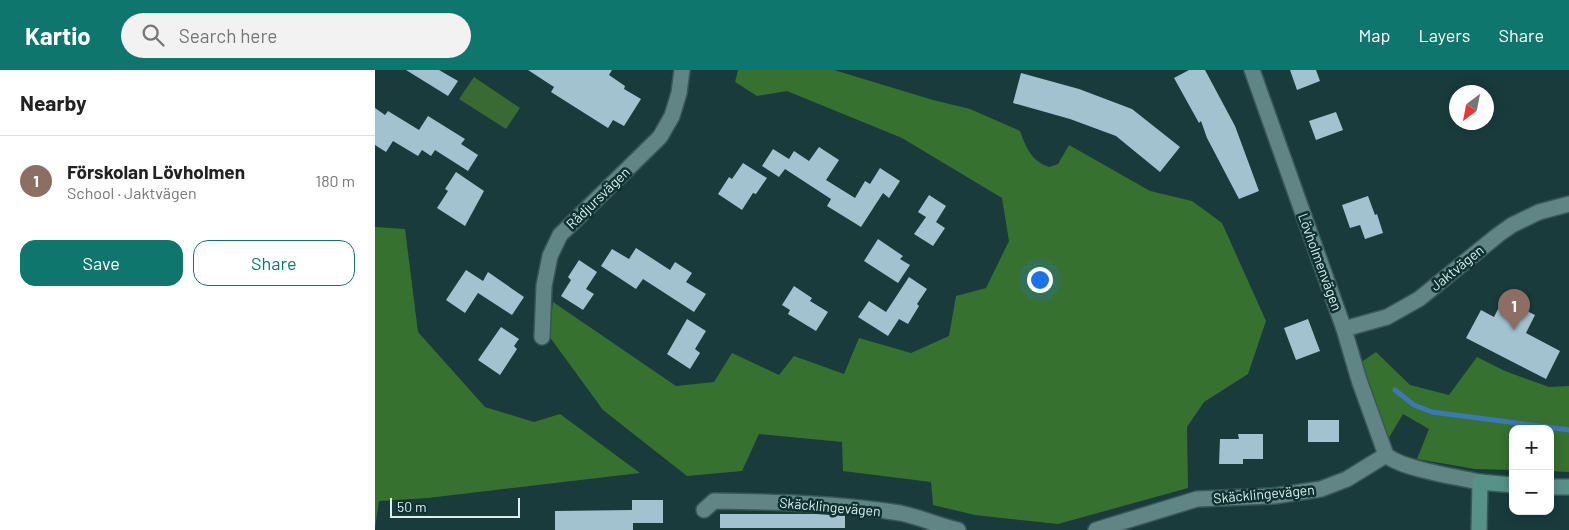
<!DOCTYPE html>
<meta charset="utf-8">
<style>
:root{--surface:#fff;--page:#f2f2f2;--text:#222;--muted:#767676;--line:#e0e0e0;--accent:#0f766e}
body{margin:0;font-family:Barlow,sans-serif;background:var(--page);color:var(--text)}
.controls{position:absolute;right:15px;bottom:15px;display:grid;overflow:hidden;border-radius:10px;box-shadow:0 2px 12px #0003}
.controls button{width:45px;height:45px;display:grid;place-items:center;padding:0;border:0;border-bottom:1px solid var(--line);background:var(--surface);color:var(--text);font:25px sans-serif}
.compass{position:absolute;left:1074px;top:15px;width:45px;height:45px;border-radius:50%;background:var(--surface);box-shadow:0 2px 12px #0003;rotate:212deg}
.scale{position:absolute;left:15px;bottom:12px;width:130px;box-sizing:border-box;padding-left:5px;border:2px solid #dbeeee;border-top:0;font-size:14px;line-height:18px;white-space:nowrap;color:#dbeeee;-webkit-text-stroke:4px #0e3132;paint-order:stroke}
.you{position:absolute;left:664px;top:209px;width:18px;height:18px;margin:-12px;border:4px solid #fff;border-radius:50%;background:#1a73e8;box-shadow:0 0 0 8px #1a73e833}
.badge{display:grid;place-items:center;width:32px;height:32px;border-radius:50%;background:var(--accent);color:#fff;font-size:16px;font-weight:700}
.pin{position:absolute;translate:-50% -41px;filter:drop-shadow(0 1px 2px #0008)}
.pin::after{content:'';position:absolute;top:26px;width:18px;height:15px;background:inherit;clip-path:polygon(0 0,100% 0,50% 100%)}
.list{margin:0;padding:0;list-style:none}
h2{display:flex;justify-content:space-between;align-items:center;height:65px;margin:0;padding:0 20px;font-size:21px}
h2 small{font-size:16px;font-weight:400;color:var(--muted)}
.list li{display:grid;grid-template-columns:32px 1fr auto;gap:15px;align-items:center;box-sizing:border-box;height:90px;padding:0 20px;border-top:1px solid var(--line)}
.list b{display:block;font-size:19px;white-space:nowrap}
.list p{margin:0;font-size:16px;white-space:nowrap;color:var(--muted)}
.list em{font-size:16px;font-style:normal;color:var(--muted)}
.actions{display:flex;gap:10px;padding:15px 20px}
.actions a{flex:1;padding:11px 0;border:1px solid var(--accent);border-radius:15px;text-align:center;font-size:18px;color:var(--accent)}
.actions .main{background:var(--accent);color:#fff}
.icon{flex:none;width:28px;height:28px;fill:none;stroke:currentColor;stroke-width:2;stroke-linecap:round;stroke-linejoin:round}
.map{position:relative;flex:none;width:1194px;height:460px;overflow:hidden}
header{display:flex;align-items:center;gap:30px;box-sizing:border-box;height:70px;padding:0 25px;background:var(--accent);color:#fff}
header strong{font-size:24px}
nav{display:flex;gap:28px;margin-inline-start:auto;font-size:18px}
.search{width:350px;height:45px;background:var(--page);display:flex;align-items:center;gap:12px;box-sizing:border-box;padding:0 18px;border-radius:28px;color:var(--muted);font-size:19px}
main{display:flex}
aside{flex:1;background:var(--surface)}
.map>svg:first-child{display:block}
.green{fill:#396a33}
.forest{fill:#377130}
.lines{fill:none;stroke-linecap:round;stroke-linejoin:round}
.stream{stroke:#3c77b6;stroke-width:5}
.building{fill:#a2c2cf}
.street-casing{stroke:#395758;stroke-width:18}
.secondary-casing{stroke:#395758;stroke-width:18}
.street{stroke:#618485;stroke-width:15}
.secondary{stroke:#569288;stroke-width:15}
.labels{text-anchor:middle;stroke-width:5;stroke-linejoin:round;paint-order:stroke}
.street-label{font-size:14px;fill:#dbeeee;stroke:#0e3132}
</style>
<header>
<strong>Kartio</strong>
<div class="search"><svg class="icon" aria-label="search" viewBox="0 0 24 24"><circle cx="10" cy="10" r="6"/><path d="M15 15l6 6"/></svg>Search here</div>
<nav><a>Map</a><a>Layers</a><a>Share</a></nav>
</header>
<main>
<aside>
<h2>Nearby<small></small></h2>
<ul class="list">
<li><span class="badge" style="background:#8d6e63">1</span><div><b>Förskolan Lövholmen</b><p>School · Jaktvägen</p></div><em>180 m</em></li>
</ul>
<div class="actions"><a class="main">Save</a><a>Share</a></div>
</aside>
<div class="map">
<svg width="1194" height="460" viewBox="0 0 1194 460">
<rect width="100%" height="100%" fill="#193b3c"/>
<polygon class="green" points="99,7 145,38 131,59 84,29"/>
<g class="forest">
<path d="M363,0h96l99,30 37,9 50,22c6,16 11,30 29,36l9,-3 11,-19 81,46 42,10 30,22 44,98 -18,53 -44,28 -17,25 1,61 -130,36 -83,-9 -42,-10 -2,-23 -88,-11 -1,-29 -83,-8 -17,37 -55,5 -84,-66 -54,-74 4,-34 123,84 38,-4 18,-29 47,22 15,-19 50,18 15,-36 52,15 38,-17 7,-40 30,-8 23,-47 -7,-43 -100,-60 -115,-47 -30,5 -22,-14z"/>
<polygon points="0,157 30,159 43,262 110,337 159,352 185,344 265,403 53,428 4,431 0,458"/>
<polygon points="1001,282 1035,315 1074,325 1102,287 1130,301 1174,317 1194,316 1194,402 1175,401 1175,359 1138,359 1138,400 1100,399 1042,389 1054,359 1028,344 1012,371 985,293"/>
</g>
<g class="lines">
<polyline class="stream" points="1020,320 1039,335 1057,342 1194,360"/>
</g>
<g class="building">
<polygon points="31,0 64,0 83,11 73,26"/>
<polygon points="153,0 237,0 234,5 250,16 249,19 266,29 249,56 238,50 233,58 176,22 179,17"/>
<polygon points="814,0 830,0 860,56 884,121 864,129 832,68 826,51 824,53 799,8"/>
<polygon points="915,0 941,0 945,11 922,20"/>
<polygon points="646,3 704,19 757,39 805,77 785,102 741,66 695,49 638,33"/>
<polygon points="0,38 10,45 13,41 44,60 53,46 90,69 86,74 103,85 93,101 60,80 56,86 47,80 43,86 18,71 11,82 0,75"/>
<polygon points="961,42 968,60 941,70 934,51"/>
<polygon points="444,77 464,90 451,110 480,128 490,111 495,114 505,98 525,111 514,128 508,123 486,157 452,136 456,129 410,99 404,107 387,96 398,79 414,89 419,81 434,91"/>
<polygon points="368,93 392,108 381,124 378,123 367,140 343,124 354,107 357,109"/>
<polygon points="81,102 109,121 90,156 62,138 73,121 70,119"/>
<polygon points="554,125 571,136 561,152 570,158 558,176 539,164 551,147 543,142"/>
<polygon points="993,126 1000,145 1002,144 1008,163 990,169 985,155 975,158 967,135"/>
<polygon points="503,169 528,186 525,189 535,195 523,213 489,191"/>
<polygon points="261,178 295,200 300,192 317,203 311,212 331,224 319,242 268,209 261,219 226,196 237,179 254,189"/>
<polygon points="204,190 222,202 211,219 219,224 208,240 186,226 196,210 193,207"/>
<polygon points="91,200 108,211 113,202 149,227 137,245 103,223 90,243 71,230"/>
<polygon points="534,207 552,219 542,234 544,236 533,254 524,249 513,266 483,247 494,231 511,242"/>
<polygon points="419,216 437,228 435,231 453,242 441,261 413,244 415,240 407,235"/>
<polygon points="1128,229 1160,245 1151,263 1185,281 1171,309 1091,268 1106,240 1119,247"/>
<polygon points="312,249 331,261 320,279 325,283 315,299 292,284"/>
<polygon points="933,249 945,281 921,290 909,258"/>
<polygon points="126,257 144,269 139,276 142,279 125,305 103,290"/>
<rect x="933" y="350" width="31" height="22"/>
<polygon points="863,364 888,364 888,389 868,389 868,394 844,394 845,369 864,369"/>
<polygon points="257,430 288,430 288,453 258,453 258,460 180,460 180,441 257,440"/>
<polygon points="345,444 441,444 470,446 470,458 345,458"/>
</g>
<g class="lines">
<defs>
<g id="street">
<path d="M877,0l92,259 15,51 27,75c16,14 71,22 94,27"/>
<polyline points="969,259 1012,247 1044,229 1123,165 1137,155 1164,142 1194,134"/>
<polyline points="167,267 169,216 175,186 185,165 285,67 297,46 304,23 307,0"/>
<path d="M329,440l10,-9c62,1 124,2 186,12 20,4 39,13 58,17"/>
<polyline points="721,460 822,429 899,426 946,419 972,409 1011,385"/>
</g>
<g id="secondary">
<polyline points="1175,417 1194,417"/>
<polyline points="1104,460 1105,412 1138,415"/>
</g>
</defs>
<use href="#street" class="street-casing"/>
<use href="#secondary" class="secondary-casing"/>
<use href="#street" class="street"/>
<use href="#secondary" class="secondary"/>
</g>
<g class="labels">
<g class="street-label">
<text transform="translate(223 128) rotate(-44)" y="5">Rådjursvägen</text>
<text transform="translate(945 192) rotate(70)" y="5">Lövholmenvägen</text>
<text transform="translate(1082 198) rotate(-39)" y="5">Jaktvägen</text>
<text transform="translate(889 424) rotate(-5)" y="5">Skäcklingevägen</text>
<text transform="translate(455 437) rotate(5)" y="5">Skäcklingevägen</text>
</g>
</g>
</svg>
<div class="controls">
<button>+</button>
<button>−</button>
</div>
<svg class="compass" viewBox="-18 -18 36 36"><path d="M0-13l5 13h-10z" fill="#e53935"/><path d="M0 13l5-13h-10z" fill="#767676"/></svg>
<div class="scale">50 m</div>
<div class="you"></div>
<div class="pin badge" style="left:1139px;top:260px;background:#8d6e63">1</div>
</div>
</main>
